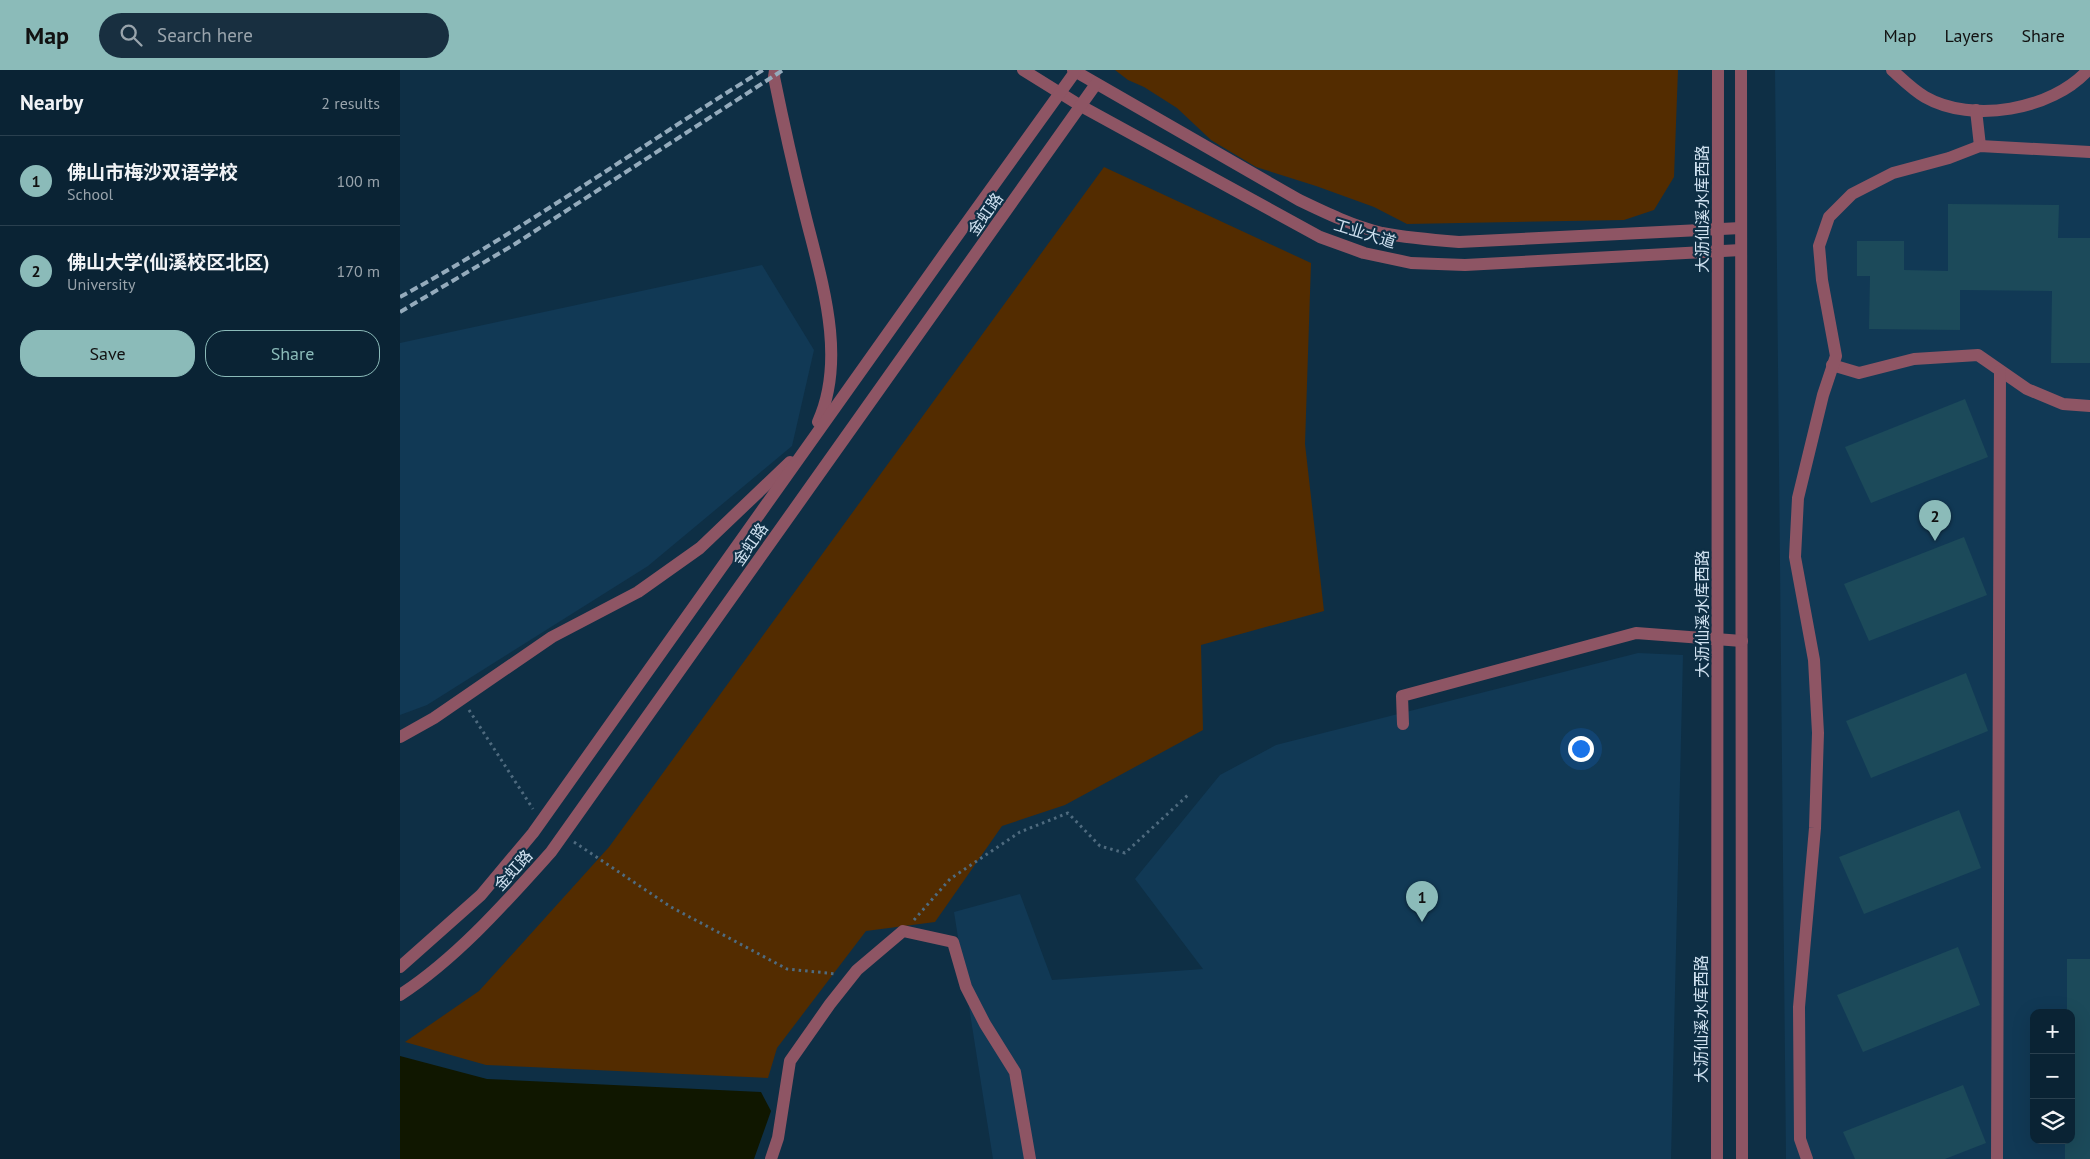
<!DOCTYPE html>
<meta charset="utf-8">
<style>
:root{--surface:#0a2334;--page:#182f40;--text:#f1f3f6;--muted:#99a4ac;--line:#2a404f;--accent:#8bbbb9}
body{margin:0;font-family:"PT Sans","Noto Sans SC",sans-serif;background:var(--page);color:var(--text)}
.controls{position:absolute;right:15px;bottom:15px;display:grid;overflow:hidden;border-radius:10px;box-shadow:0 5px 20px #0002}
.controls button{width:45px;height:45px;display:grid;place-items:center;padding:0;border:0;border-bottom:1px solid var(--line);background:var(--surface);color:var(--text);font:25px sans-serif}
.you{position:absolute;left:1180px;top:678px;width:18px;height:18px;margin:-12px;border:4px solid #fff;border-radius:50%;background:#1a73e8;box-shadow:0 0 0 8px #1a73e833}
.badge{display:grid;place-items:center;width:32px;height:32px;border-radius:50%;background:var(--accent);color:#111;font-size:16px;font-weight:700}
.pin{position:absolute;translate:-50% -41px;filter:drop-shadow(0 1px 2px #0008)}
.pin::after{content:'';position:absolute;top:26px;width:18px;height:15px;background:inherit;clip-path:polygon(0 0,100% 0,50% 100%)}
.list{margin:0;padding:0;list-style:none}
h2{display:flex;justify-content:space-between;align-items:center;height:65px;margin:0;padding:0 20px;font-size:21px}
h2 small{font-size:16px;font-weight:400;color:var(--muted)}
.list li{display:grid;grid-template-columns:32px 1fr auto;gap:15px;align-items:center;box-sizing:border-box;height:90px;padding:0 20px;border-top:1px solid var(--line)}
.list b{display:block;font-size:19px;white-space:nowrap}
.list p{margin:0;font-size:16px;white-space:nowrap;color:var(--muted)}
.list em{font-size:16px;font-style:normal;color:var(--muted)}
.actions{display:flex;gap:10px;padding:15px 20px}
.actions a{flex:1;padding:11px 0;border:1px solid var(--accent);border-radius:20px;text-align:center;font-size:18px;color:var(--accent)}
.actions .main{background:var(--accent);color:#111}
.icon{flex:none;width:28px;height:28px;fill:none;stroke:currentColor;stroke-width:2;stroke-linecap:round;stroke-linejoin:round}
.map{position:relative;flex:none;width:1690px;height:1089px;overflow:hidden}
header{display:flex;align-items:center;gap:30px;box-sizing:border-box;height:70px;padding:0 25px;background:var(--accent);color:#111}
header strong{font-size:24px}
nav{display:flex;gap:28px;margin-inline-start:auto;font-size:18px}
.search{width:350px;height:45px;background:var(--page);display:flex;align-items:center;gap:12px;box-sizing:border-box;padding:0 18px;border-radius:28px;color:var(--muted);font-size:19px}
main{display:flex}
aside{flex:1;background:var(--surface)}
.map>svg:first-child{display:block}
.built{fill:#113955;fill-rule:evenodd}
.green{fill:#532c00}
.water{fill:#101700}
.building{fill:#1c4a5a}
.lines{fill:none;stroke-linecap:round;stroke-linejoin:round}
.path{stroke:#4f6b7f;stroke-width:3;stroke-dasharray:2.5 4;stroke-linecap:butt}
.minor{stroke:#8e5564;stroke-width:12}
.rail{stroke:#94abbc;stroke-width:4;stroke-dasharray:8 4;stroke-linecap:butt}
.labels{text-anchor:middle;stroke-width:4.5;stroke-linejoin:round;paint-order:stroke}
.street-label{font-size:16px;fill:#cfe1f0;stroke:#0e2f45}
</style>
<header>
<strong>Map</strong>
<div class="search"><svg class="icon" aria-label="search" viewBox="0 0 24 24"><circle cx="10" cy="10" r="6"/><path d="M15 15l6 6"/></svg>Search here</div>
<nav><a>Map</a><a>Layers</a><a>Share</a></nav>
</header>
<main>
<aside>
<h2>Nearby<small>2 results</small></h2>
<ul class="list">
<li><span class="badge">1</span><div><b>佛山市梅沙双语学校</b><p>School</p></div><em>100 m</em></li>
<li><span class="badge">2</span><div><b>佛山大学(仙溪校区北区)</b><p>University</p></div><em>170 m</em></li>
</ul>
<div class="actions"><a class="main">Save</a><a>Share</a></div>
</aside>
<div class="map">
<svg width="1690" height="1089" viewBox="0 0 1690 1089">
<rect width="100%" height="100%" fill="#0e2f45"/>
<g class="built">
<path d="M1375,0h315v1089h-304zM1634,943h37v127h-37z"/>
<polygon points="362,195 414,280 392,376 248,496 27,635 0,645 0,273"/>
<polygon points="1238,583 1283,585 1271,1089 593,1089 554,842 620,824 652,910 803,899 735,809 820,705 876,675"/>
</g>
<g class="green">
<polygon points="715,0 1278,0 1274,107 1254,140 1224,150 1007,154 974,137 916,116 856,97 811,70 777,38 744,17 728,10"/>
<polygon points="704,97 911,193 905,374 924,541 801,575 803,660 665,735 602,756 535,852 466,861 377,978 368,1008 86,995 5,972 79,921 209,777"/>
</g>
<polygon class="water" points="0,986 87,1009 361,1022 371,1041 354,1089 0,1089"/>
<g class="building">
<polygon points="1548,134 1659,135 1658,168 1690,168 1690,293 1651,293 1652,221 1560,220 1560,260 1469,259 1470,206 1457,206 1457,171 1504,171 1504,200 1548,201"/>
<polygon points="1565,329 1588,387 1471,433 1445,377"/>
<polygon points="1564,467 1587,525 1469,571 1444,514"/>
<polygon points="1566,603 1588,661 1471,708 1446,651"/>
<polygon points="1559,740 1581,798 1464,844 1439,787"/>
<polygon points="1558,877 1580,935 1463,982 1437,925"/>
<polygon points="1667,889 1690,889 1690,1089 1665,1089 1665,1070 1671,1070 1671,943 1667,943"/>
<polygon points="1563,1015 1586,1073 1545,1089 1455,1089 1443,1062"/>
</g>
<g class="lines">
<g class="path">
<polyline points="69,640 133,739"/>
<polyline points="174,772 271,837 387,899 437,904"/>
<polyline points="514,850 550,809 620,762 668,743 700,776 725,783 788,725"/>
</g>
<g class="minor">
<path d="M375,0l-1,7c9,44 19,89 30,133 16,66 44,146 14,212"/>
<polyline points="623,0 681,36 920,167 964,183 1011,193 1065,195 1341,180"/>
<path d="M673,0l226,130c27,13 54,26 83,33 26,5 51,7 77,9l282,-14"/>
<polyline points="1341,0 1342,1089"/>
<path d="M1492,0c10,9 21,20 33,27 47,27 127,13 163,-27"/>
<polyline points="1576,40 1580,76"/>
<polyline points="1432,295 1459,303 1514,289 1578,285 1627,319 1663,334 1690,336"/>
<polyline points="1003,654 1002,626 1236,563 1342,571"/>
<polyline points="0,667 34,648 152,567 238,522 300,478 390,392"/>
<polyline points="0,897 81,825 133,763 547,180 675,2"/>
<path d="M0,925c57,-37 106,-93 151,-143l545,-768"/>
<polyline points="371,1089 378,1068 390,991 430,934 457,900 503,861 553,872 566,917 585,954 615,1002 630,1089"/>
<polyline points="1317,1089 1318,0"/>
<polyline points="1407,1089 1400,1069 1399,937 1415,758 1418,663 1414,590 1395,487 1398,428 1423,325 1436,286 1422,210 1419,176 1429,147 1452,124 1493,103 1549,88 1580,76 1690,82"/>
<polyline points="1597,1089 1600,301"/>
</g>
<g class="rail">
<path d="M0,227c125,-68 242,-152 363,-227"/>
<polyline points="0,242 115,174 383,0"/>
</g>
</g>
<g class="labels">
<g class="street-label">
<text transform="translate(1302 139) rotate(-90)" y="6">大沥仙溪水库西路</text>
<text transform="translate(585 144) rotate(-55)" y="6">金虹路</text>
<text transform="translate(965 163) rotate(17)" y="6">工业大道</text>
<text transform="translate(350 474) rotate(-55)" y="6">金虹路</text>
<text transform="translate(1302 544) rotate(-90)" y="6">大沥仙溪水库西路</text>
<text transform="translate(113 800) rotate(-48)" y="6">金虹路</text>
<text transform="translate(1301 949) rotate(-90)" y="6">大沥仙溪水库西路</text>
</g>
</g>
</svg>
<div class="controls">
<button>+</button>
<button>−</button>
<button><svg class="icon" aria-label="layers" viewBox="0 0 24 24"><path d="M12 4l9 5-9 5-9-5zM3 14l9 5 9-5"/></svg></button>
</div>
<div class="you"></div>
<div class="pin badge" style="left:1022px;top:852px">1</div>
<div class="pin badge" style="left:1535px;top:471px">2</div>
</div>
</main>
